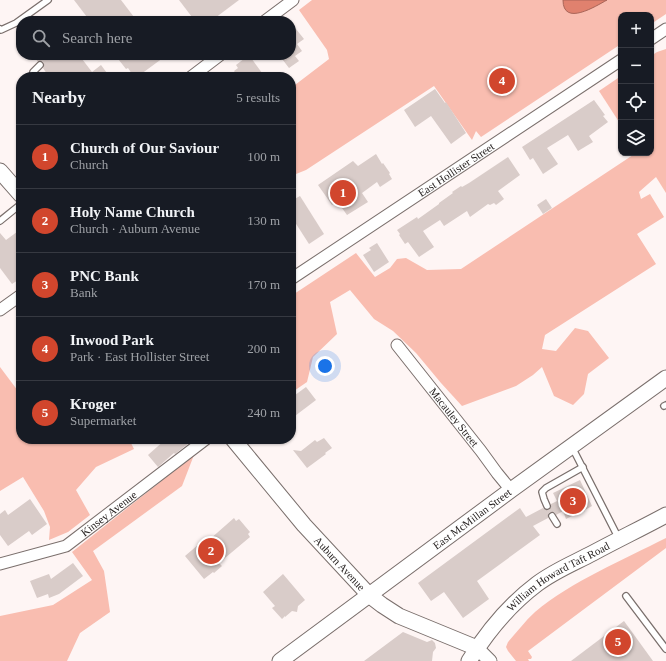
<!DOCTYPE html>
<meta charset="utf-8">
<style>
:root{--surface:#171b24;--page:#242831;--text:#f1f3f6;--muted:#9ea1a6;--line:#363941;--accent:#d1462d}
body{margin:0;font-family:Georgia,serif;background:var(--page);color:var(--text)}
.controls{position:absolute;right:12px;top:12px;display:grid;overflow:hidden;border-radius:8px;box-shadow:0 1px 3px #0004}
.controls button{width:36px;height:36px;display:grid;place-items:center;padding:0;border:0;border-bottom:1px solid var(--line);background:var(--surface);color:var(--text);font:20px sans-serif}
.you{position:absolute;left:325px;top:366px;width:14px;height:14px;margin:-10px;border:3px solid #fff;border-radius:50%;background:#1a73e8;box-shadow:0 0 0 6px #1a73e833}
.badge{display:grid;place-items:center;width:26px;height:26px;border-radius:50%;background:var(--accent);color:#fff;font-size:13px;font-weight:700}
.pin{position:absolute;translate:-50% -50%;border:2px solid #fff;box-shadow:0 1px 4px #0006}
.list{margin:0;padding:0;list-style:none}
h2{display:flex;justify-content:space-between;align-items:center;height:52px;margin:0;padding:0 16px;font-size:17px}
h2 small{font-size:13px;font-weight:400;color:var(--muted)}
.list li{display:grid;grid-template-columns:26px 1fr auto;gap:12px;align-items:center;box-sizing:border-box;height:64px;padding:0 16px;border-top:1px solid var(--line)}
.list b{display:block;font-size:15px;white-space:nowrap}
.list p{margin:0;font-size:13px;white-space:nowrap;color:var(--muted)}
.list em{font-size:13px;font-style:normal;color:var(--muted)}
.icon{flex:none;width:22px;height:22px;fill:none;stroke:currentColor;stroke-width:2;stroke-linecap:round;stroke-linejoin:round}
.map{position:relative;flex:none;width:666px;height:661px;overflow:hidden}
.search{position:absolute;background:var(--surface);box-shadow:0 1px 3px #0004;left:16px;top:16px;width:280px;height:44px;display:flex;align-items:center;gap:10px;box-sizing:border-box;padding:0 14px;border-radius:16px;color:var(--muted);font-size:15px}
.panel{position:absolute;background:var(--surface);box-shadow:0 1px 3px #0004;left:16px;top:72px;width:280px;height:372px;border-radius:16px}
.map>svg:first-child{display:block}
.green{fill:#f9bdb0}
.water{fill:#e0816e;stroke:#a96558}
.building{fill:#d9ccc9}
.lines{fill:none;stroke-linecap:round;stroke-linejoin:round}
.service-casing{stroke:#7a6f6c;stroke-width:8}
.minor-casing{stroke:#7a6f6c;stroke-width:13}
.tertiary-casing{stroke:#7a6f6c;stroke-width:15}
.secondary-casing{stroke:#7a6f6c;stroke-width:17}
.service{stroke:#fff;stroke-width:5.5}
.minor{stroke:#fff;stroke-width:11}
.tertiary{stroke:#fff;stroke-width:13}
.secondary{stroke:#fff;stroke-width:15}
.labels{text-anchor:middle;stroke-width:3;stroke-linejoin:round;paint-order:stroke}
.street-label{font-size:11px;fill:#292423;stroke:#fff}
</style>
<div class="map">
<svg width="666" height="661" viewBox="0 0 666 661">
<rect width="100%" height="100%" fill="#fef5f4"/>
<g class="green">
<polygon points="312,0 666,0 666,14 651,24 651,15 621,15 621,44 481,137 476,131 472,140 434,86 306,170 291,176 291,88 329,59 327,50 299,10"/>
<polygon points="666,49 666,193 656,177 639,192 641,199 650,194 664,217 637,234 656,264 545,335 542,349 556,351 575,328 588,331 609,358 588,374 584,394 573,405 554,396 542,367 533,375 516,386 462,406 441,383 416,353 393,331 374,319 350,290 330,302 337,334 313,357 307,382 291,393 291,352 295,349 295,333 291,326 291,296 356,253 375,277 390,268 397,259 406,258 427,270 461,269 636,153 651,153 651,56 657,52"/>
<polygon points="621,76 621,125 599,91"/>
<polygon points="0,367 21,395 21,439 129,439 134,449 96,467 76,490 90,515 68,532 49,540 50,527 44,511 23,477 0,491"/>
<polygon points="194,455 182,486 93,551 104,571 110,612 80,633 67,661 0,661 0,616 53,605 92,580 72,552"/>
<path d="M666,538v10l-138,103 4,6 -1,2h-3l1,2h-13l-8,-10 -2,-4 2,-5c9,-10 17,-21 27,-30 37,-31 88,-52 131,-74z"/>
</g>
<path class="water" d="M563,0h44c-11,6 -44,27 -44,0z"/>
<g class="building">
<polygon points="74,0 121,0 137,21 90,21"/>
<polygon points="179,0 239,0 211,21 195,21"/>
<polygon points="296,29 304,39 297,44 302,51 295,56 299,61 289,68 279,55 291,55 291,33"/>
<polygon points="33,55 79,55 92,72 101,65 110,77 49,77 43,68 44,66 43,62 41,61 38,62"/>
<polygon points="115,55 167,55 137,77 134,77 128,68 126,69"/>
<polygon points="249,55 265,77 238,77 234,71 238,68 236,65"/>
<polygon points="435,89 445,103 446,102 466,133 451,144 431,116 415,127 404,110"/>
<polygon points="594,100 605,115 603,116 608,122 589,136 593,142 578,151 568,135 547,148 558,164 543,174 533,158 530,160 522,147"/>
<polygon points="376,154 382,164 383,163 390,173 389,174 392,179 380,187 377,182 362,193 368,202 347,215 337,201 332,205 318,185 353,161 358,166"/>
<polygon points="508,157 520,175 498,191 504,199 496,205 494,203 490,205 488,204 470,217 467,211 444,226 440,220 423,231 434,247 419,257 408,242 405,244 399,235 400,234 397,230 417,217 418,219 439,204 439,203 453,193 452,192 461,186 462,187 469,183"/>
<polygon points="300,196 324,234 309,244 291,216 291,201"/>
<polygon points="546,199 552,208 543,214 537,205"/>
<polygon points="21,229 21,278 12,284 0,268 0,233 6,240"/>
<polygon points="377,243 389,262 374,272 363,255 371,250 369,248"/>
<polygon points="306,387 316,400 291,419 291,398"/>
<polygon points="324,438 332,448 325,453 326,454 307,468 293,450 301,451 315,440 317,442"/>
<polygon points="166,439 194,439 175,454 174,453 158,467 148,455"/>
<polygon points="580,480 592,506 585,510 585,511 575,516 574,515 566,519 563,511 556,515 554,512 550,512 548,514 548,518 533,526 540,535 477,581 489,599 463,618 444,592 431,601 418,583 520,508 526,517 543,508 546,510 549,510 551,507 551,504 557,501 553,493"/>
<polygon points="30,499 47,524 32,535 29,531 8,546 0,535 0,514 5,510 8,515"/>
<polygon points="234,518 236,521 239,519 250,532 248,534 250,537 219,563 222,566 214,573 213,572 204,579 185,556 199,544 201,547"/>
<polygon points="73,563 83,576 59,594 49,598 48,594 37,598 30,581 49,574 51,579"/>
<polygon points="283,574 305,600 298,606 297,612 292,611 285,617 285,616 282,619 272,608 275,606 263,592"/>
<polygon points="624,621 653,661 571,661"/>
<polygon points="403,632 427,642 432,640 435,643 436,648 433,652 432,661 364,661"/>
</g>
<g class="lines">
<defs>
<g id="service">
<polyline points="0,29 1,30 16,23 48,0"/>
<polyline points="33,77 33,72 40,65"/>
<polyline points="0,221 21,204"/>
<polyline points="664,406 666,405"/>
<polyline points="572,447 619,539"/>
<polyline points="547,506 544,499 542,492 546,488 583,467"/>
<polyline points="552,516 557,524"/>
<polyline points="626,596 666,649"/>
</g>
<g id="minor">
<polyline points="265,21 293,0"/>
<polyline points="651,39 666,29"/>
<polyline points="191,77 220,55"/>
<path id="s1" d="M291,279l330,-219"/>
<polyline points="0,310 21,295"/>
<path id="s2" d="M397,345l84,106 16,22 14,17"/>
<path id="s3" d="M0,564l66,-18 140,-107"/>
</g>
<polyline id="tertiary" points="477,648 490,661"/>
<g id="secondary">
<polyline points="0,171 21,195"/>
<path id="s4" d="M233,439l71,86 65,70 13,10 17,11 78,32"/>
<path id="s5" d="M280,661l231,-171 155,-112"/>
<path id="s6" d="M469,661c18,-29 40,-56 68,-77 17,-13 37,-21 56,-31 24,-13 49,-25 73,-38"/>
</g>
</defs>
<use href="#service" class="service-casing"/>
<use href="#minor" class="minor-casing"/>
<use href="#tertiary" class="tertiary-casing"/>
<use href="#secondary" class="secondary-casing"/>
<use href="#service" class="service"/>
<use href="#minor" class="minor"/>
<use href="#tertiary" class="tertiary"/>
<use href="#secondary" class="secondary"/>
</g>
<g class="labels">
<g class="street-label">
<text dy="4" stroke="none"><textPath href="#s1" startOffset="198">East Hollister Street</textPath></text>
<text dy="4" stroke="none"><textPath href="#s2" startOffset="92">Macauley Street</textPath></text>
<text dy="4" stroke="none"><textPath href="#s3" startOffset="122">Kinsey Avenue</textPath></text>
<text dy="4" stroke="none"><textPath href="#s5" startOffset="239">East McMillan Street</textPath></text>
<text dy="4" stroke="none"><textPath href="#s4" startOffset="164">Auburn Avenue</textPath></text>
<text dy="4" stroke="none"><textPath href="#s6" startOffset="125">William Howard Taft Road</textPath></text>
</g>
</g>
</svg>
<div class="controls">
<button>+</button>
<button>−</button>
<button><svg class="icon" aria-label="locate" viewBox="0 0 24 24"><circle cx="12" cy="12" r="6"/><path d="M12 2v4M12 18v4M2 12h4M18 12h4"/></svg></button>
<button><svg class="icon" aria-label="layers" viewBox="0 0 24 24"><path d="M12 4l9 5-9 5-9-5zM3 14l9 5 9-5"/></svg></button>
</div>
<div class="you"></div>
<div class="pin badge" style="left:343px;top:193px">1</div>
<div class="pin badge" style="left:211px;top:551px">2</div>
<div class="pin badge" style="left:573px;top:501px">3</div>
<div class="pin badge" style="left:502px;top:81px">4</div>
<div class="pin badge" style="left:618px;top:642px">5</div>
<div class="search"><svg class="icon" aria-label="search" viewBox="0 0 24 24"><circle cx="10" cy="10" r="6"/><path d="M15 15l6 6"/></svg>Search here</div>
<section class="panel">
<h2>Nearby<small>5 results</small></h2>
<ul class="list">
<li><span class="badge">1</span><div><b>Church of Our Saviour</b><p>Church</p></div><em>100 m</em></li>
<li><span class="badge">2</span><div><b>Holy Name Church</b><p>Church · Auburn Avenue</p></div><em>130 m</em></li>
<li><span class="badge">3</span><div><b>PNC Bank</b><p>Bank</p></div><em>170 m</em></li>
<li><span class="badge">4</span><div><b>Inwood Park</b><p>Park · East Hollister Street</p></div><em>200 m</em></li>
<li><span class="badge">5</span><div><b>Kroger</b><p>Supermarket</p></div><em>240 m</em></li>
</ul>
</section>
</div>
